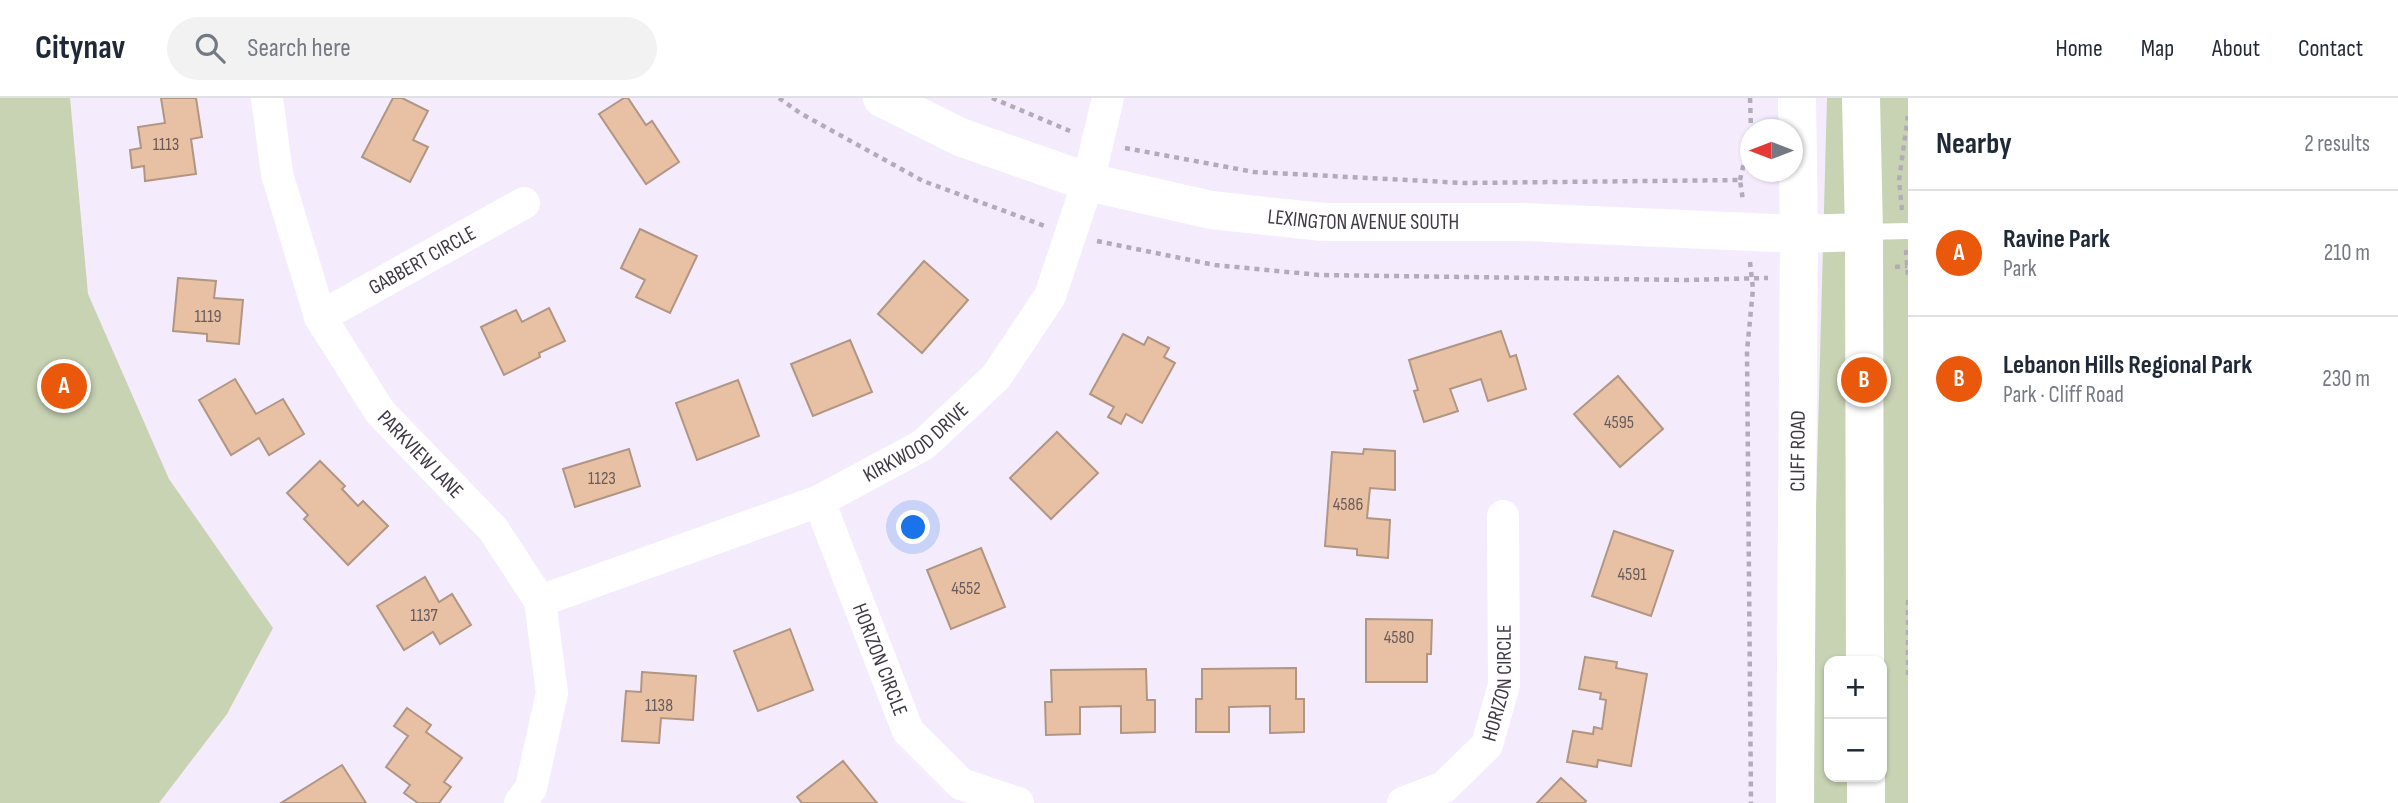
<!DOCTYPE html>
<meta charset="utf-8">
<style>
:root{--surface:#fff;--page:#f2f2f3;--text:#1f2937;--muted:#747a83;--line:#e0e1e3;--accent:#ea580c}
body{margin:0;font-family:"Sofia Sans Condensed",sans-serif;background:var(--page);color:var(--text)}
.controls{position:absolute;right:21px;bottom:21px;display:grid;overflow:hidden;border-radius:14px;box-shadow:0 2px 5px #0004}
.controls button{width:63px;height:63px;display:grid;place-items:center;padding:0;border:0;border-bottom:2px solid var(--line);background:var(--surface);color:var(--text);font:35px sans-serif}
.compass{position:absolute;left:1740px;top:21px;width:63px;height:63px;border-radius:50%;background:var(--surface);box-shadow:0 2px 5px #0004;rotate:270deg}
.you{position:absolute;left:914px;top:430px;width:24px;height:24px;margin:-18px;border:5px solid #fff;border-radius:50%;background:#1a73e8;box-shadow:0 0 0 10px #1a73e833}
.badge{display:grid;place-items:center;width:46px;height:46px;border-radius:50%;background:var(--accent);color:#fff;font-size:23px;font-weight:700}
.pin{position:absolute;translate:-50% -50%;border:4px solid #fff;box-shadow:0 2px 7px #0006}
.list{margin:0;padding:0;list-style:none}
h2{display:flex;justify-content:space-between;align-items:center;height:91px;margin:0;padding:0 28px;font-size:30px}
h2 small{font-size:23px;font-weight:400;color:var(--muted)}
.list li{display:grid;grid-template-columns:46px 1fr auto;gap:21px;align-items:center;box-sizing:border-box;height:126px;padding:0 28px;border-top:2px solid var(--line)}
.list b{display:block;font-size:26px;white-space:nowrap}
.list p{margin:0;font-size:23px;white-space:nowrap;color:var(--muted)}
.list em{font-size:23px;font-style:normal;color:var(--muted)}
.icon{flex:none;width:38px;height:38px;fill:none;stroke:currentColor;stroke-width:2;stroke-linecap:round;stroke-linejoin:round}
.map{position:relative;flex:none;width:1908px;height:705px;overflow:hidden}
header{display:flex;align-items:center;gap:42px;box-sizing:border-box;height:98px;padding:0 35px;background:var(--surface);border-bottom:2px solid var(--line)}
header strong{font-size:33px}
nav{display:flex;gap:38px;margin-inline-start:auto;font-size:24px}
.search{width:490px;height:63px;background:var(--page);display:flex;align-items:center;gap:18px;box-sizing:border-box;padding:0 24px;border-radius:38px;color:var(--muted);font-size:26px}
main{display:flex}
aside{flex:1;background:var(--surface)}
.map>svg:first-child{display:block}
.green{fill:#c8d3b4;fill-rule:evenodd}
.building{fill:#e8c1a4;stroke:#b09683;stroke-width:2}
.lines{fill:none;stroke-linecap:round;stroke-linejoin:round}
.path{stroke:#b3abba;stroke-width:4.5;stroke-dasharray:5 5;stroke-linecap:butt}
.service{stroke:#fff;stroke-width:16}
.minor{stroke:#fff;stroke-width:32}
.tertiary{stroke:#fff;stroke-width:38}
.secondary{stroke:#fff;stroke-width:38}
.labels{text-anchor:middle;stroke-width:5;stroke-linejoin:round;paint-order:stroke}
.number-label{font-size:18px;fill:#695b5c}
.street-label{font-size:21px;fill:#3f3944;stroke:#fff}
</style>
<header>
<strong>Citynav</strong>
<div class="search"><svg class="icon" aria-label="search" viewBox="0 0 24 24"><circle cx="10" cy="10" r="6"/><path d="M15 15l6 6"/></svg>Search here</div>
<nav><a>Home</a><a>Map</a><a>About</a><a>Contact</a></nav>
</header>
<main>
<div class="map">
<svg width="1908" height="705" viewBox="0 0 1908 705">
<rect width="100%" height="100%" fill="#f4ebfc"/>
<g class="green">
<polygon points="0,0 70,0 88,196 169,381 273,530 227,616 159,705 0,705"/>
<path d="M1827,0h81v705h-100zM1829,563h53v116h-53z"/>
</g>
<g class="building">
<polygon points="161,0 196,0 202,39 191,41 196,76 145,83 144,68 132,70 130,52 141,50 138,29 165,25"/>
<polygon points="393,0 402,0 428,13 413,42 428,49 410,84 362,59"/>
<polygon points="624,0 628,0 646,27 652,23 679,64 646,86 599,16"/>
<polygon points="640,131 697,158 670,215 636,199 645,182 621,170"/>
<polygon points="924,163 968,202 922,255 878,216"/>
<polygon points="178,180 216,183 214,200 243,202 239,246 207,243 207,236 173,233"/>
<polygon points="549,210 565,243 539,255 540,259 504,277 481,229 516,212 522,224"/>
<polygon points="1501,233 1510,259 1516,257 1526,291 1488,303 1481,281 1450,291 1458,313 1424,324 1414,293 1418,292 1409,262"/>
<polygon points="1123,236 1144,247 1148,239 1169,250 1164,259 1175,265 1142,325 1126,316 1121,326 1108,319 1114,309 1090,296"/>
<polygon points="850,242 872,294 813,318 791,266"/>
<polygon points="1618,278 1663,331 1620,369 1574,316"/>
<polygon points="235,281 256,316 283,301 304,336 269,357 259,340 231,357 199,302"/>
<polygon points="738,282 759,338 697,362 676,305"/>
<polygon points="1057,334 1098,375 1051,421 1010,380"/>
<polygon points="629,351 640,388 575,409 563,371"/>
<polygon points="1364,351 1395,353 1395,392 1370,390 1367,420 1390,422 1388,460 1357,457 1357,451 1325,448 1332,354 1363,356"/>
<polygon points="320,363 345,388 342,391 358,408 363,403 388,428 348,467 304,421 308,417 287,395"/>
<polygon points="1614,433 1673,453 1651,518 1592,498"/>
<polygon points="981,450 1005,509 951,531 927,472"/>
<polygon points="425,479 439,504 452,496 471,527 440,546 433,534 404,552 377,508"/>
<polygon points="1366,521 1432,522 1431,556 1427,556 1427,584 1366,584"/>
<polygon points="790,531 813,592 758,613 734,553"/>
<polygon points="1585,559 1617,564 1616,570 1647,576 1631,668 1598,662 1597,669 1567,664 1573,633 1593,636 1594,629 1602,631 1606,602 1600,601 1601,595 1579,591"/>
<polygon points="1296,570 1296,601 1304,601 1304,634 1270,635 1270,608 1229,609 1229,634 1196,634 1196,601 1202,601 1202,571"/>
<polygon points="1146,571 1147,602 1155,602 1155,634 1121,635 1121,608 1080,609 1080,636 1046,637 1045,604 1052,604 1051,572"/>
<polygon points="642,574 696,578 693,622 661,620 659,645 622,643 626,593 641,594"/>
<polygon points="407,610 431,627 426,634 462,660 444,684 451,689 439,705 418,705 404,695 410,687 386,669 408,638 394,628"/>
<polygon points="843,663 877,705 802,705 797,699"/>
<polygon points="342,667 366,705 281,705"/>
<polygon points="1561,680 1586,703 1584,705 1537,705"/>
</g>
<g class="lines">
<g class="path">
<polyline points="779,0 800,15 923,83 1045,128"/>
<polyline points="992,0 1070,33"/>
<polyline points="1750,0 1751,32"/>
<polyline points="1125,50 1254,74 1464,85 1740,82 1743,103"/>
<polyline points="1740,82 1750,38"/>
<polyline points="1902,112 1899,82 1908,18"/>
<polyline points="1097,143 1215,167 1319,177 1685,182 1768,180"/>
<polyline points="1906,152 1908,179"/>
<polyline points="1750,164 1753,191 1747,253 1751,705"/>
<polyline points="1895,169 1907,168"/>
<polyline points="1908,502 1908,579"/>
</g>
<polyline class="service" points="1864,134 1908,133"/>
<g class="minor">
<path id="s1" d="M267,0l10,76 43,143 60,95 113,117 47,72 12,92 -21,95 -11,15"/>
<path id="s2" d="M320,219l204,-114"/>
<path id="s3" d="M819,403l89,230 53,53 57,19"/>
<path id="s4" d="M540,503l279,-100 104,-56 73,-68 54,-81 38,-114 20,-84"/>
<path id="s5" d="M1403,705l41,-16 43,-42 17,-60 -1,-169"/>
</g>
<path class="tertiary" id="s6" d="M882,0l78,39 128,45 123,28 112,12h200l276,12 65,-2"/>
<g class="secondary">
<polyline points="1861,0 1864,134 1865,563"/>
<polyline points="1866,679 1866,705"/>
<path id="s7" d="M1795,705l4,-569 -2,-136"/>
</g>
</g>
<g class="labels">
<g class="number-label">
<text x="166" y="52">1113</text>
<text x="208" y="224">1119</text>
<text x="1619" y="330">4595</text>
<text x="602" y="386">1123</text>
<text x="1348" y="412">4586</text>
<text x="1632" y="482">4591</text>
<text x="966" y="496">4552</text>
<text x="424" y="523">1137</text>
<text x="1399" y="545">4580</text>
<text x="659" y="613">1138</text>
</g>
<g class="street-label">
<text dy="7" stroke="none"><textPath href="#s6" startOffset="502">LEXINGTON AVENUE SOUTH</textPath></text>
<text dy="7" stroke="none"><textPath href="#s2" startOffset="117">GABBERT CIRCLE</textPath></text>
<text dy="7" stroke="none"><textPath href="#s4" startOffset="410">KIRKWOOD DRIVE</textPath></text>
<text dy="7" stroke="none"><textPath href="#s7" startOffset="352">CLIFF ROAD</textPath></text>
<text dy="7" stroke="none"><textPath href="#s1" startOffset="397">PARKVIEW LANE</textPath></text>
<text dy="7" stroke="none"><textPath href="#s3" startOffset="170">HORIZON CIRCLE</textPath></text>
<text dy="7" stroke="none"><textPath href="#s5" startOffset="168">HORIZON CIRCLE</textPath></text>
</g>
</g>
</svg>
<div class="controls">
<button>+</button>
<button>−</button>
</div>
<svg class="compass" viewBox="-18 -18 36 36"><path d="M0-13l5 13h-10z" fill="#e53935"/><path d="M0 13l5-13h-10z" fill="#747a83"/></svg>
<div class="you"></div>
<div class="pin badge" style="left:64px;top:288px">A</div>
<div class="pin badge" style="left:1864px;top:282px">B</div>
</div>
<aside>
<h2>Nearby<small>2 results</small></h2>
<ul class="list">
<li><span class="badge">A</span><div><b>Ravine Park</b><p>Park</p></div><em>210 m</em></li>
<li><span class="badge">B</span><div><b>Lebanon Hills Regional Park</b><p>Park · Cliff Road</p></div><em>230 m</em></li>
</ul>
</aside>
</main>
